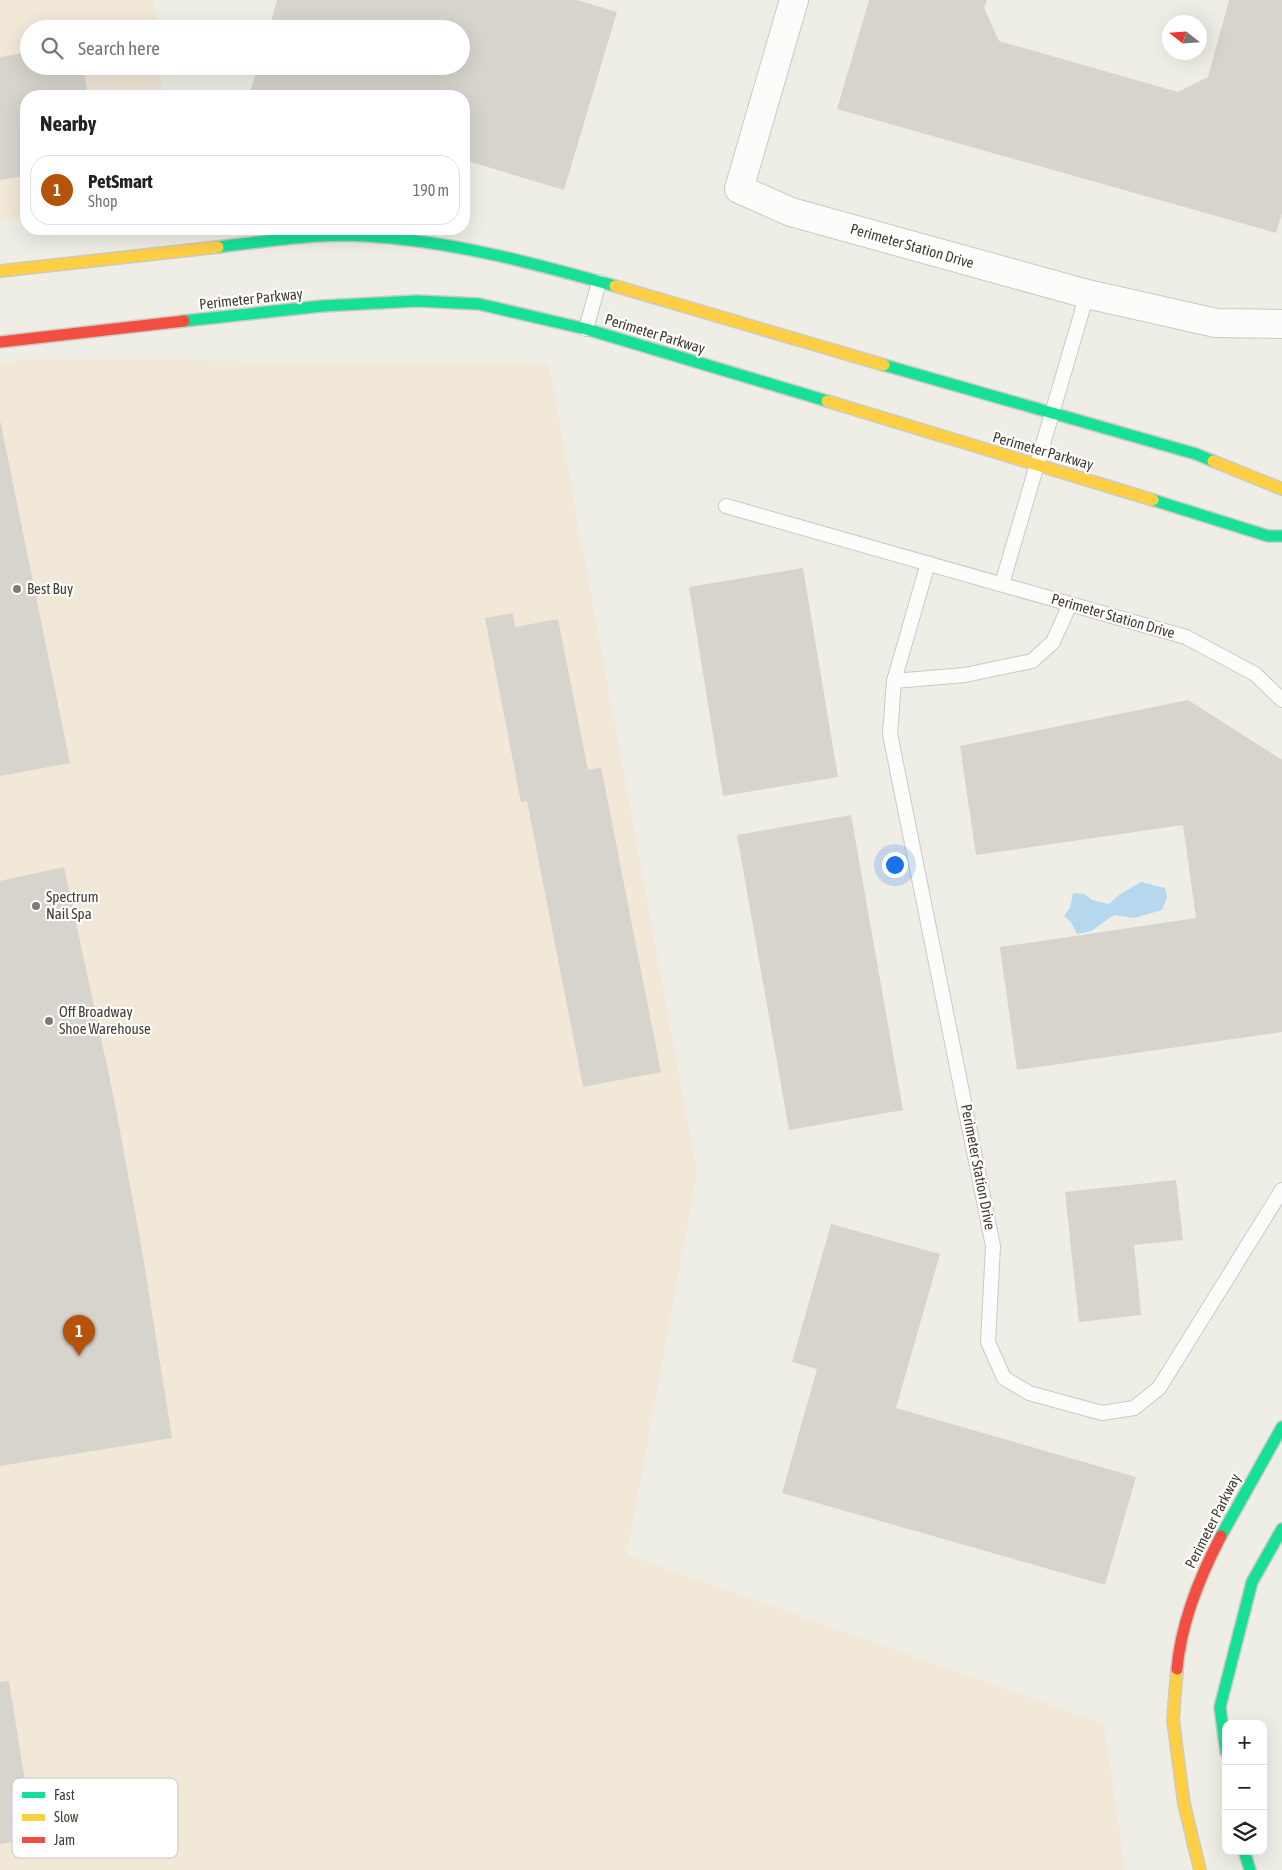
<!DOCTYPE html>
<meta charset="utf-8">
<style>
:root{--surface:#fff;--page:#f2f2f2;--text:#222;--muted:#767676;--line:#e0e0e0;--accent:#b45309}
body{margin:0;font-family:"Asap Condensed",sans-serif;background:var(--page);color:var(--text)}
.controls{position:absolute;right:15px;bottom:15px;display:grid;overflow:hidden;border-radius:10px;box-shadow:0 5px 20px #0002}
.controls button{width:45px;height:45px;display:grid;place-items:center;padding:0;border:0;border-bottom:1px solid var(--line);background:var(--surface);color:var(--text);font:25px sans-serif}
.compass{position:absolute;left:1162px;top:15px;width:45px;height:45px;border-radius:50%;background:var(--surface);box-shadow:0 5px 20px #0002;rotate:287deg}
.you{position:absolute;left:894px;top:864px;width:18px;height:18px;margin:-12px;border:4px solid #fff;border-radius:50%;background:#1a73e8;box-shadow:0 0 0 8px #1a73e833}
.badge{display:grid;place-items:center;width:32px;height:32px;border-radius:50%;background:var(--accent);color:#fff;font-size:16px;font-weight:700}
.pin{position:absolute;translate:-50% -41px;filter:drop-shadow(0 1px 2px #0008)}
.pin::after{content:'';position:absolute;top:26px;width:18px;height:15px;background:inherit;clip-path:polygon(0 0,100% 0,50% 100%)}
.list{margin:0;padding:0;list-style:none}
h2{display:flex;justify-content:space-between;align-items:center;height:65px;margin:0;padding:0 20px;font-size:21px}
h2 small{font-size:16px;font-weight:400;color:var(--muted)}
.list li{display:grid;grid-template-columns:32px 1fr auto;gap:15px;align-items:center;box-sizing:border-box;height:70px;margin:0 10px 10px;padding:0 10px;border:1px solid var(--line);border-radius:20px}
.list b{display:block;font-size:19px;white-space:nowrap}
.list p{margin:0;font-size:16px;white-space:nowrap;color:var(--muted)}
.list em{font-size:16px;font-style:normal;color:var(--muted)}
.icon{flex:none;width:28px;height:28px;fill:none;stroke:currentColor;stroke-width:2;stroke-linecap:round;stroke-linejoin:round}
.map{position:relative;flex:none;width:1282px;height:1870px;overflow:hidden}
.search{position:absolute;background:var(--surface);box-shadow:0 5px 20px #0002;left:20px;top:20px;width:450px;height:55px;display:flex;align-items:center;gap:12px;box-sizing:border-box;padding:0 18px;border-radius:28px;color:var(--muted);font-size:19px}
.panel{position:absolute;background:var(--surface);box-shadow:0 5px 20px #0002;left:20px;top:90px;width:450px;height:145px;border-radius:20px}
.map>svg:first-child{display:block}
.commercial{fill:#f2e8d8}
.water{fill:#b5d8ee}
.building{fill:#d6d4cd}
.lines{fill:none;stroke-linecap:round;stroke-linejoin:round}
.lane-casing{stroke:#cbc9c2;stroke-width:16}
.street-casing{stroke:#cbc9c2;stroke-width:30}
.fast-casing{stroke:#cecabd;stroke-width:14}
.slow-casing{stroke:#cecabd;stroke-width:14}
.jam-casing{stroke:#cecabd;stroke-width:14}
.lane{stroke:#fcfcfb;stroke-width:14}
.street{stroke:#fcfcfb;stroke-width:28}
.fast{stroke:#16e098;stroke-width:11}
.slow{stroke:#ffcf43;stroke-width:11}
.jam{stroke:#f24e42;stroke-width:11}
.poi-dot{fill:#807b72;stroke:#fff;stroke-width:2}
.labels{text-anchor:middle;stroke-width:4.5;stroke-linejoin:round;paint-order:stroke}
.street-label{font-size:15px;fill:#443d33;stroke:#fff}
.poi-label{font-size:15px;fill:#443d33;stroke:#fff;text-anchor:start}
.key{fill:#fff;stroke:#c7c5c2;stroke-width:1}
.key-label{font-size:14px;fill:#443d33}
</style>
<div class="map">
<svg width="1282" height="1870" viewBox="0 0 1282 1870">
<rect width="100%" height="100%" fill="#eeede6"/>
<g class="commercial">
<polygon points="0,0 154,0 157,29 29,29 29,66 160,66 163,96 26,96 26,216 0,220"/>
<polygon points="29,359 549,364 697,1173 627,1555 1104,1724 1125,1870 0,1870 0,363"/>
</g>
<polygon class="water" points="1141,882 1165,888 1167,897 1162,910 1134,918 1114,915 1091,931 1077,934 1071,922 1064,916 1070,908 1073,893 1084,894 1092,900 1109,904 1119,895"/>
<g class="building">
<polygon points="277,0 577,0 617,12 564,190 464,160 464,96 249,96 258,66 461,66 461,29 269,29"/>
<polygon points="869,0 987,0 984,8 999,41 1178,92 1208,77 1229,0 1282,0 1282,213 1276,233 837,109"/>
<polygon points="29,52 29,66 83,66 88,96 26,96 26,176 0,180 0,57"/>
<polygon points="0,420 70,763 0,776"/>
<polygon points="803,568 838,777 723,796 689,587"/>
<polygon points="513,613 515,627 558,619 588,770 601,767 661,1072 583,1087 527,801 521,802 485,618"/>
<polygon points="1188,700 1282,760 1282,1032 1017,1070 1000,947 1196,918 1183,825 976,855 960,746"/>
<polygon points="851,815 903,1110 789,1130 737,835"/>
<polygon points="64,867 113,1094 142,1250 172,1438 0,1466 0,881"/>
<polygon points="1176,1180 1183,1240 1134,1245 1141,1315 1079,1322 1065,1192"/>
<polygon points="831,1224 940,1254 896,1408 1136,1477 1105,1585 782,1493 817,1369 792,1362"/>
<polygon points="9,1681 34,1838 0,1844 0,1682"/>
</g>
<g class="lines">
<defs>
<g id="lane">
<polyline points="586,329 599,282"/>
<polyline points="726,506 1186,637 1255,674 1282,700"/>
<polyline points="928,563 894,681 890,734 993,1246 988,1342 1004,1378 1029,1393 1102,1413 1134,1408 1159,1388 1282,1190"/>
<polyline points="1002,584 1087,294"/>
<polyline points="894,681 965,675 1032,661 1053,642 1070,604"/>
</g>
<polyline id="street" points="794,0 739,189 791,212 1087,294 1216,323 1282,324"/>
<g id="fast">
<path d="M218,247c49,-6 99,-14 148,-11 85,5 167,27 249,50"/>
<polyline points="184,321 322,306 417,301 479,304 586,329 827,401"/>
<polyline points="884,365 1196,454 1213,461"/>
<polyline points="1153,500 1268,536 1282,536"/>
<polyline points="1221,1536 1282,1427"/>
<polyline points="1226,1752 1220,1707 1252,1582 1282,1529"/>
<polyline points="1244,1851 1250,1870"/>
</g>
<g id="slow">
<polyline points="0,271 218,247"/>
<polyline points="615,286 884,365"/>
<polyline points="827,401 1153,500"/>
<polyline points="1213,461 1282,489"/>
<polyline points="1177,1669 1173,1720 1184,1804 1200,1870"/>
</g>
<g id="jam">
<polyline points="0,342 184,321"/>
<path d="M1177,1669c4,-47 22,-91 44,-133"/>
</g>
</defs>
<use href="#lane" class="lane-casing"/>
<use href="#street" class="street-casing"/>
<use href="#fast" class="fast-casing"/>
<use href="#slow" class="slow-casing"/>
<use href="#jam" class="jam-casing"/>
<use href="#lane" class="lane"/>
<use href="#street" class="street"/>
<use href="#fast" class="fast"/>
<use href="#slow" class="slow"/>
<use href="#jam" class="jam"/>
</g>
<g class="poi-dot">
<circle cx="17" cy="589" r="5"/>
<circle cx="36" cy="906" r="5"/>
<circle cx="49" cy="1021" r="5"/>
</g>
<g class="labels">
<g class="street-label">
<text transform="translate(912 246) rotate(16)" y="5">Perimeter Station Drive</text>
<text transform="translate(251 299) rotate(-6)" y="5">Perimeter Parkway</text>
<text transform="translate(655 334) rotate(17)" y="5">Perimeter Parkway</text>
<text transform="translate(1043 451) rotate(16)" y="5">Perimeter Parkway</text>
<text transform="translate(1113 616) rotate(16)" y="5">Perimeter Station Drive</text>
<text transform="translate(978 1167) rotate(79)" y="5">Perimeter Station Drive</text>
<text transform="translate(1213 1521) rotate(-63)" y="5">Perimeter Parkway</text>
</g>
<g class="poi-label">
<text x="27" y="594">Best Buy</text>
<text x="46" y="902">Spectrum<tspan x="46" dy="17">Nail Spa</tspan></text>
<text x="59" y="1017">Off Broadway<tspan x="59" dy="17">Shoe Warehouse</tspan></text>
</g>
</g>
<rect x="12" y="1778" width="166" height="80" rx="8" class="key"/>
<rect x="22" y="1792" width="23" height="6" fill="#16e098"/>
<rect x="22" y="1814" width="23" height="7" fill="#ffcf43"/>
<rect x="22" y="1837" width="23" height="6" fill="#f24e42"/>
<g class="key-label">
<text x="54" y="1800">Fast</text>
<text x="54" y="1822">Slow</text>
<text x="54" y="1845">Jam</text>
</g>
</svg>
<div class="controls">
<button>+</button>
<button>−</button>
<button><svg class="icon" aria-label="layers" viewBox="0 0 24 24"><path d="M12 4l9 5-9 5-9-5zM3 14l9 5 9-5"/></svg></button>
</div>
<svg class="compass" viewBox="-18 -18 36 36"><path d="M0-13l5 13h-10z" fill="#e53935"/><path d="M0 13l5-13h-10z" fill="#767676"/></svg>
<div class="you"></div>
<div class="pin badge" style="left:79px;top:1356px">1</div>
<div class="search"><svg class="icon" aria-label="search" viewBox="0 0 24 24"><circle cx="10" cy="10" r="6"/><path d="M15 15l6 6"/></svg>Search here</div>
<section class="panel">
<h2>Nearby<small></small></h2>
<ul class="list">
<li><span class="badge">1</span><div><b>PetSmart</b><p>Shop</p></div><em>190 m</em></li>
</ul>
</section>
</div>
